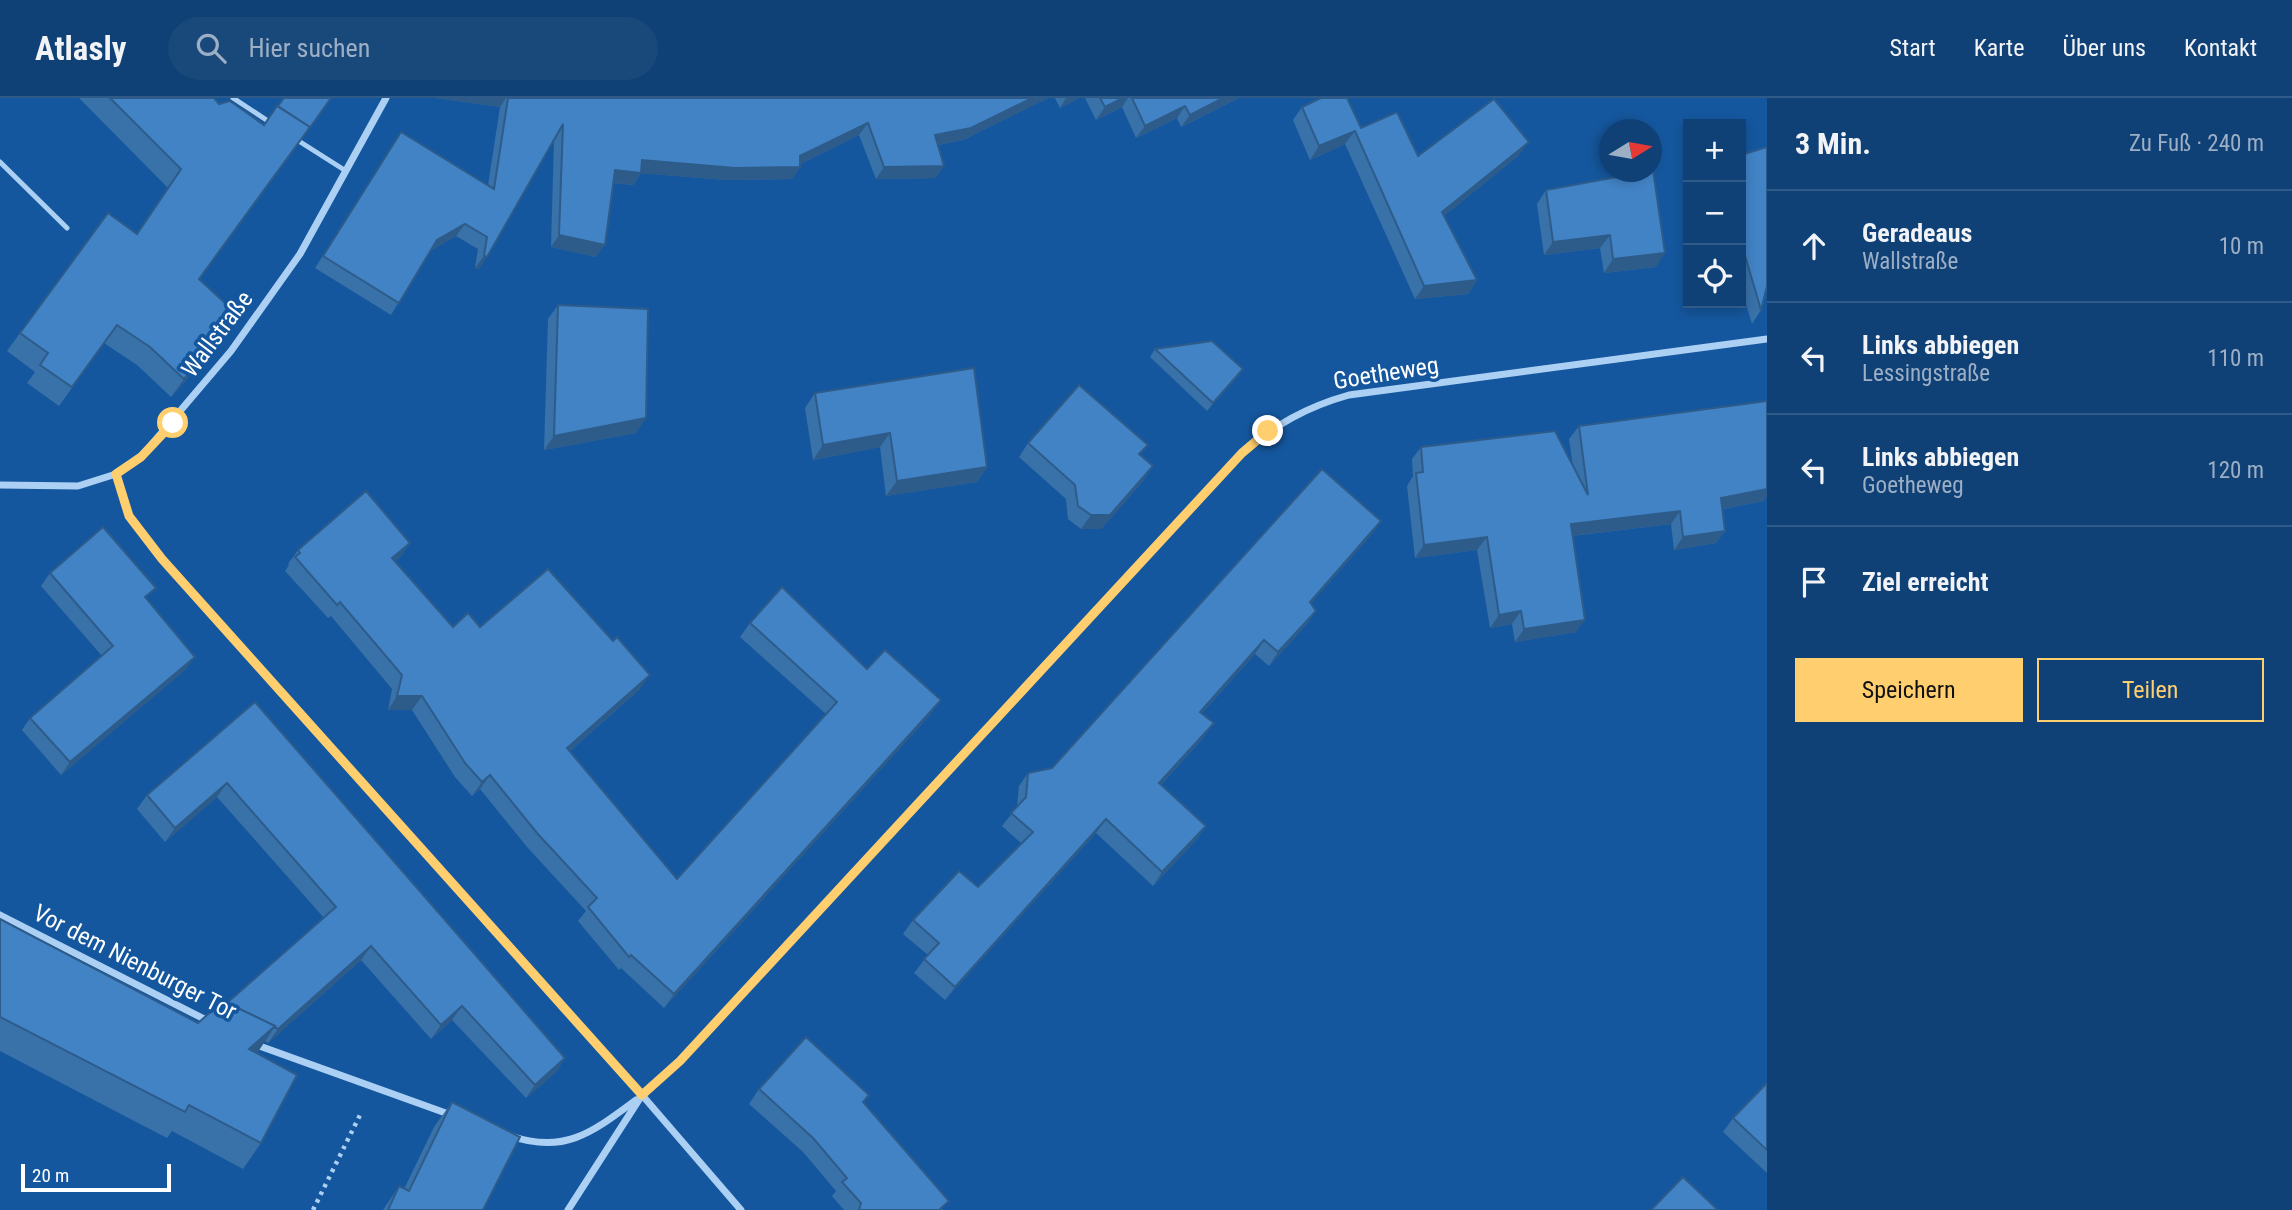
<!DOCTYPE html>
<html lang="de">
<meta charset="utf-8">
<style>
:root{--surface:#104176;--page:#19487b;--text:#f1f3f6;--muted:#9cafc5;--line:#305a88;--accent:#ffce6e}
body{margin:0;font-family:"Roboto Condensed",sans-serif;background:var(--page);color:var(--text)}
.controls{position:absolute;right:21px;top:21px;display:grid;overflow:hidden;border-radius:0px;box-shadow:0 4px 10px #0003}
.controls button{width:63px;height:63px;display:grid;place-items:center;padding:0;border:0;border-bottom:2px solid var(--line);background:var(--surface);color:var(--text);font:35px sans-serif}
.compass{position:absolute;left:1599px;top:21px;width:63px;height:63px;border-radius:50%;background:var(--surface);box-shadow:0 4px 10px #0003;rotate:79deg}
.scale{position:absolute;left:21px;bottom:18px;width:150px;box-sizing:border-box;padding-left:7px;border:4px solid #fff;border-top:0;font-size:19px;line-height:24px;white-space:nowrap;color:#fff;-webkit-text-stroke:5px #15579e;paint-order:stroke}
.stop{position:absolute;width:21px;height:21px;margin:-16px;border:5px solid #ffce6e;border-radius:50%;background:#fff}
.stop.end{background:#ffce6e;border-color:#fff;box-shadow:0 2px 7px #0008}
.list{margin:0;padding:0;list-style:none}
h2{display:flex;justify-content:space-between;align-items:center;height:91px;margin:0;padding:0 28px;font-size:30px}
h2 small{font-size:23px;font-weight:400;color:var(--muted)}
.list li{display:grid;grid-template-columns:46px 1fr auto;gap:21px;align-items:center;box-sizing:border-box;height:112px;padding:0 28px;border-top:2px solid var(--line)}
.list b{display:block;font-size:26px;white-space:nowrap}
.list p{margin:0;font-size:23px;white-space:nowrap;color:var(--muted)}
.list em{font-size:23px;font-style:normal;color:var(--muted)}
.actions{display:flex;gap:14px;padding:21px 28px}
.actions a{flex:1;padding:16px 0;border:2px solid var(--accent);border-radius:0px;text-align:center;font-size:24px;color:var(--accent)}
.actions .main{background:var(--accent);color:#111}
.icon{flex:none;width:38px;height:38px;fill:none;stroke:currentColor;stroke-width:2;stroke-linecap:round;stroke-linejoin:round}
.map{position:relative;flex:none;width:1767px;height:1112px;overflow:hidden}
header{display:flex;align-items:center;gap:42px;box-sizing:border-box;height:98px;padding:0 35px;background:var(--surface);border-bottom:2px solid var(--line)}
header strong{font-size:33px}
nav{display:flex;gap:38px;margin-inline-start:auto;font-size:24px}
.search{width:490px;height:63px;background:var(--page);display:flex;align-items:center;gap:18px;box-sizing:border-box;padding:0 24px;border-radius:38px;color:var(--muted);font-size:26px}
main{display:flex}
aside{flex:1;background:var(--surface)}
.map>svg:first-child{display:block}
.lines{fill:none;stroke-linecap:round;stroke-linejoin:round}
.path{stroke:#acd0f3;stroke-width:4.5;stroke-dasharray:3.5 5;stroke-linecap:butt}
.lane{stroke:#acd0f3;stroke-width:5}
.street{stroke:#acd0f3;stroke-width:7}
.wall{fill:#3971a9}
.shaded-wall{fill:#2e5c8a}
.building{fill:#4283c5;stroke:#2e5c8a;stroke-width:2}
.route{stroke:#ffce6e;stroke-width:9}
.labels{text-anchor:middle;stroke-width:7;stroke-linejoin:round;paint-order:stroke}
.street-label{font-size:24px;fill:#fff;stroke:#15579e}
</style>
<header>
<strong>Atlasly</strong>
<div class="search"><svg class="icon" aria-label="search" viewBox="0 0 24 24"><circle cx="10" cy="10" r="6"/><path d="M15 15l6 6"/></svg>Hier suchen</div>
<nav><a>Start</a><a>Karte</a><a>Über uns</a><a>Kontakt</a></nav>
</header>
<main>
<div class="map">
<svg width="1767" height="1112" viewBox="0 0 1767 1112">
<rect width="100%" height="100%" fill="#15579e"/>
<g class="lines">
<polyline class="path" points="313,1112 361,1015"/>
<g class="lane">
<polyline points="233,0 271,25"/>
<polyline points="294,40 346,73"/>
<polyline points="0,64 67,130"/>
</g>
<g class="street">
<polyline points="116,376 129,418 162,461 642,997 741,1112"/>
<polyline points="0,387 78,388 116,376 141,359 231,253 300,156 386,0"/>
<polyline points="0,817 212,925"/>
<polyline points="254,946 454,1018"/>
<path d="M511,1038c54,19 83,-5 125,-36"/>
<path d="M568,1112l74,-115 38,-34 562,-608c33,-28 64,-46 107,-58l418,-56"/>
</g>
</g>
<g class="wall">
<polygon points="79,0 214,0 199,181 226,236 171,299 137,267 104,245 59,308 27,285 35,274 7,253 20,235 136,136 168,90"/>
<polygon points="436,0 1048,0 963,42 938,47 936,80 876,81 859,37 800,66 800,69 792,81 726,82 641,75 633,87 614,85 596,159 551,149 554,41 479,171 475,170 478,151 456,138 430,153 391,217 315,170 401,34 488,87 500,9"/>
<polygon points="1055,0 1079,0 1060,10"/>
<polygon points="1085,0 1239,0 1181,29 1177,20 1136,40 1122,9 1096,22"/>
<polygon points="1302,9 1361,30 1418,58 1519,57 1444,118 1477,182 1468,196 1415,201 1345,46 1310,62 1293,22"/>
<polygon points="1741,57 1761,212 1752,226 1741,190"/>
<polygon points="1546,92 1656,169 1604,175 1600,150 1544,157 1537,106"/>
<polygon points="558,207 636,335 544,352 548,221"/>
<polygon points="1155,251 1243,271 1237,279 1207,313 1150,259"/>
<polygon points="815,295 987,369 977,384 886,398 880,349 813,362 805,310"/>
<polygon points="1579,328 1764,403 1723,411 1725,433 1716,445 1674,452 1671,426 1572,438 1576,534 1515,544 1512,526 1490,530 1477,452 1415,460 1407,388 1413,378 1412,361 1421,349 1573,369 1569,341"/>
<polygon points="1028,345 1141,357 1144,382 1101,431 1081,431 1068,421 1066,401 1019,359"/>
<polygon points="1372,436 1311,505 1316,513 1307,526 1269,568 1255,556 1202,615 1204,639 1161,687 1206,728 1196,742 1153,788 1096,735 945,902 914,875 928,857 903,836 913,822 978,789 1022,746 1002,728 1017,709 1019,688 1028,675 1052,670"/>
<polygon points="410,445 400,459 395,463 453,529 480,529 640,591 570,653 677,781 826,616 740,539 750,525 867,571 931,616 664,910 621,870 619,872 578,823 586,813 527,749 480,691 472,698 455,679 412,612 388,612 392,591 331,518 328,520 285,473 289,467 288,466 298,452"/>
<polygon points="50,475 147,502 186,571 61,677 22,632 30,620 102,558 41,488"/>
<polygon points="255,604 565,960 556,974 526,1000 452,922 431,941 361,862 268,945 265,943 256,955 261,1045 243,1071 172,1033 167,1040 0,953 0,821 198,925 227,905 324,820 217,699 165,744 137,711 147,697"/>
<polygon points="1767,985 1767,1075 1723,1034 1733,1020"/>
<polygon points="759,991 864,1004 943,1112 844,1112 832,1098 836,1093 803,1054 749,1006"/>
<polygon points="452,1004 483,1112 383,1112 399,1088 404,1091 434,1029"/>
</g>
<g class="shaded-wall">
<polygon points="436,0 506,0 500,9"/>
<polygon points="1032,0 1048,0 963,42 927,49 935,37"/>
<polygon points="1066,0 1079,0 1060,10"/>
<polygon points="1123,0 1128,0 1122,9 1096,22 1105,9"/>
<polygon points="1223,0 1239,0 1181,29 1190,17"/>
<polygon points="1185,8 1177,20 1136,40 1145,28"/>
<polygon points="868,25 859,37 794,69 800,69 792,81 726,82 637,75 641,75 633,87 607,84 615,72 642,62 800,58"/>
<polygon points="1355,33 1345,46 1310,62 1319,48"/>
<polygon points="1529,44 1519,57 1433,127 1442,114"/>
<polygon points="944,68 936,80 876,81 884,69"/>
<polygon points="465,126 456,138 428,154 437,142"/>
<polygon points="559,137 605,147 596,159 551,149"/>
<polygon points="1610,137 1600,150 1544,157 1553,144"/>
<polygon points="1665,155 1656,169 1604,175 1613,161"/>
<polygon points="484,158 487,159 479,171 475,170"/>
<polygon points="1477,182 1468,196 1415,201 1424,188"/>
<polygon points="238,217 226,236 171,299 184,281"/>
<polygon points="1243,271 1237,279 1207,313 1213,305"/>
<polygon points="646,320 636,335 544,352 554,338"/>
<polygon points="890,335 880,349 813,362 823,347"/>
<polygon points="1153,368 1144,382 1101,431 1081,431 1091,417"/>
<polygon points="987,369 977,384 886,398 897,383"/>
<polygon points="1767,391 1767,398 1764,403 1712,413 1721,400"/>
<polygon points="1680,413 1671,426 1562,439 1571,426"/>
<polygon points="1381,423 1372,436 1301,517 1310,504"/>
<polygon points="1725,433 1716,445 1674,452 1683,439"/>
<polygon points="1487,439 1477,452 1415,460 1424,447"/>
<polygon points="410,445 400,459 382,474 392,460"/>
<polygon points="1316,513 1307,526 1269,568 1278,554"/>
<polygon points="1521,513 1512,526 1490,530 1499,517"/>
<polygon points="1585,522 1576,534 1515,544 1524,531"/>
<polygon points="1264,542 1255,556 1191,627 1200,614"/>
<polygon points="195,559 186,571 61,677 70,664"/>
<polygon points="650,577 640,591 557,664 567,650"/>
<polygon points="397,598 422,598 412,612 388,612"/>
<polygon points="941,602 931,616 664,910 674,896"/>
<polygon points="1214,625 1204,639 1150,699 1159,685"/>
<polygon points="490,677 480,691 472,698 482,684"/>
<polygon points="227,685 217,699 165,744 175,730"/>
<polygon points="1106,721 1096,735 945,902 955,889"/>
<polygon points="1206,728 1196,742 1153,788 1162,774"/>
<polygon points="371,848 361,862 268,945 278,931"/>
<polygon points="462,908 452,922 431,941 441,927"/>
<polygon points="275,928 258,954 232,977 249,951"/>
<polygon points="565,960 556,974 526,1000 535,987"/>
</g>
<g class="building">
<polygon points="110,0 214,0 219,6 230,3 264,27 277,8 310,29 199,181 238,217 184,281 150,249 117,227 72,289 40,267 48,255 20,235 108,115 137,136 181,71"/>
<polygon points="284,0 331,0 309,31 310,29 278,8"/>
<polygon points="508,0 1032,0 971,30 935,37 944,68 884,69 868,25 800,58 800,69 735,70 642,62 641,75 615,72 605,147 559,137 563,26 487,159 484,158 487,139 465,126 437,142 399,205 323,158 401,34 494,91"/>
<polygon points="1100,0 1123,0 1105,9"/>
<polygon points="1132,0 1223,0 1190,17 1185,8 1145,28"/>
<polygon points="1321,0 1347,0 1361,30 1397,14 1418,58 1494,1 1529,44 1442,114 1477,182 1424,188 1355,33 1319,48 1302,9"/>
<polygon points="1767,49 1767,188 1761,212 1741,144 1741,57"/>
<polygon points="1651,72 1653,72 1665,155 1613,161 1610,137 1553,144 1546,92 1644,74 1651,74"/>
<polygon points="558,207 648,211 646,320 554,338"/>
<polygon points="1212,243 1243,271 1213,305 1155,251"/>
<polygon points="974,270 987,369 897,383 890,335 823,347 815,295"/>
<polygon points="1079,287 1148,347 1139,356 1153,368 1110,417 1091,417 1078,408 1075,387 1028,345"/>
<polygon points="1767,303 1767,391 1721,400 1725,433 1683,439 1680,413 1571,426 1585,522 1524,531 1521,513 1499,517 1487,439 1424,447 1416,375 1423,374 1421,349 1555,333 1588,397 1579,328"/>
<polygon points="1322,371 1381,423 1310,504 1316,513 1278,554 1264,542 1200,614 1214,625 1159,685 1206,728 1162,774 1106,721 955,889 924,861 939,845 913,822 959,773 978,789 1033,734 1011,715 1026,699 1028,675 1052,670"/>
<polygon points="366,393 410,445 392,460 453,529 468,515 480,529 548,471 613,543 617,539 650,577 567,650 677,781 837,604 750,525 782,489 867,571 885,552 941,602 674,896 631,857 629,859 588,809 597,800 537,735 490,677 482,684 465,665 422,598 397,598 402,577 340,504 337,507 295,459 300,455 298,452"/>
<polygon points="103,429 156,490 145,499 195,559 70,664 30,620 113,548 50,475"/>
<polygon points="255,604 565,960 535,987 462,908 441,927 371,848 278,931 274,929 275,928 227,905 336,809 227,685 175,730 147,697"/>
<polygon points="0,821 198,925 223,903 275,928 249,951 297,977 261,1045 189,1007 185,1014 0,919"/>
<polygon points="806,939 869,997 863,1004 949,1103 939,1112 859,1112 861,1105 842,1084 847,1080 813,1040 759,991"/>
<polygon points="1767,985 1767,1052 1733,1020"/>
<polygon points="452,1004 520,1039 483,1112 388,1112 399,1088 409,1093"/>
<polygon points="1683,1079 1718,1112 1651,1112"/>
</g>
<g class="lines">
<polyline class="route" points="173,325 141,359 116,376 129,418 162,461 642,997 680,963 1242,355 1268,333"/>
</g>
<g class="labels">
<g class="street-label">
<text transform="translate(217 236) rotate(-53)" y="8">Wallstraße</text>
<text transform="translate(1386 275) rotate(-9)" y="8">Goetheweg</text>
<text transform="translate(135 864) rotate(27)" y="8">Vor dem Nienburger Tor</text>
</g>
</g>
</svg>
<div class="controls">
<button>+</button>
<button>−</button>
<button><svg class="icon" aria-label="locate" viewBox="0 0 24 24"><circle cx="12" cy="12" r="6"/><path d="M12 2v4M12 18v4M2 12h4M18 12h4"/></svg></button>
</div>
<svg class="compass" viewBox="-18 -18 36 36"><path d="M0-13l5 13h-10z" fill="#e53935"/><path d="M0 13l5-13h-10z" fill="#9cafc5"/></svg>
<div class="scale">20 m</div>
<div class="stop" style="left:173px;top:325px"></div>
<div class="stop end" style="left:1268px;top:333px"></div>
</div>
<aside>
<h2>3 Min.<small>Zu Fuß · 240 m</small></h2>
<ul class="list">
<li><svg class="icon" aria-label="ahead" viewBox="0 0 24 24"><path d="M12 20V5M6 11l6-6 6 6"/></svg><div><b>Geradeaus</b><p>Wallstraße</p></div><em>10 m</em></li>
<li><svg class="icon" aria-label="left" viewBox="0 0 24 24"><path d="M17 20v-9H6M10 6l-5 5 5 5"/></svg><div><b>Links abbiegen</b><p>Lessingstraße</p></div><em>110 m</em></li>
<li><svg class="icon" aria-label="left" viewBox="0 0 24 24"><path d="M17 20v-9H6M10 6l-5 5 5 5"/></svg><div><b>Links abbiegen</b><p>Goetheweg</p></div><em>120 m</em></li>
<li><svg class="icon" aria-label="arrive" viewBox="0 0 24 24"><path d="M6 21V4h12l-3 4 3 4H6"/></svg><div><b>Ziel erreicht</b></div></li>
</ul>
<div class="actions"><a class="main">Speichern</a><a>Teilen</a></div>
</aside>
</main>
